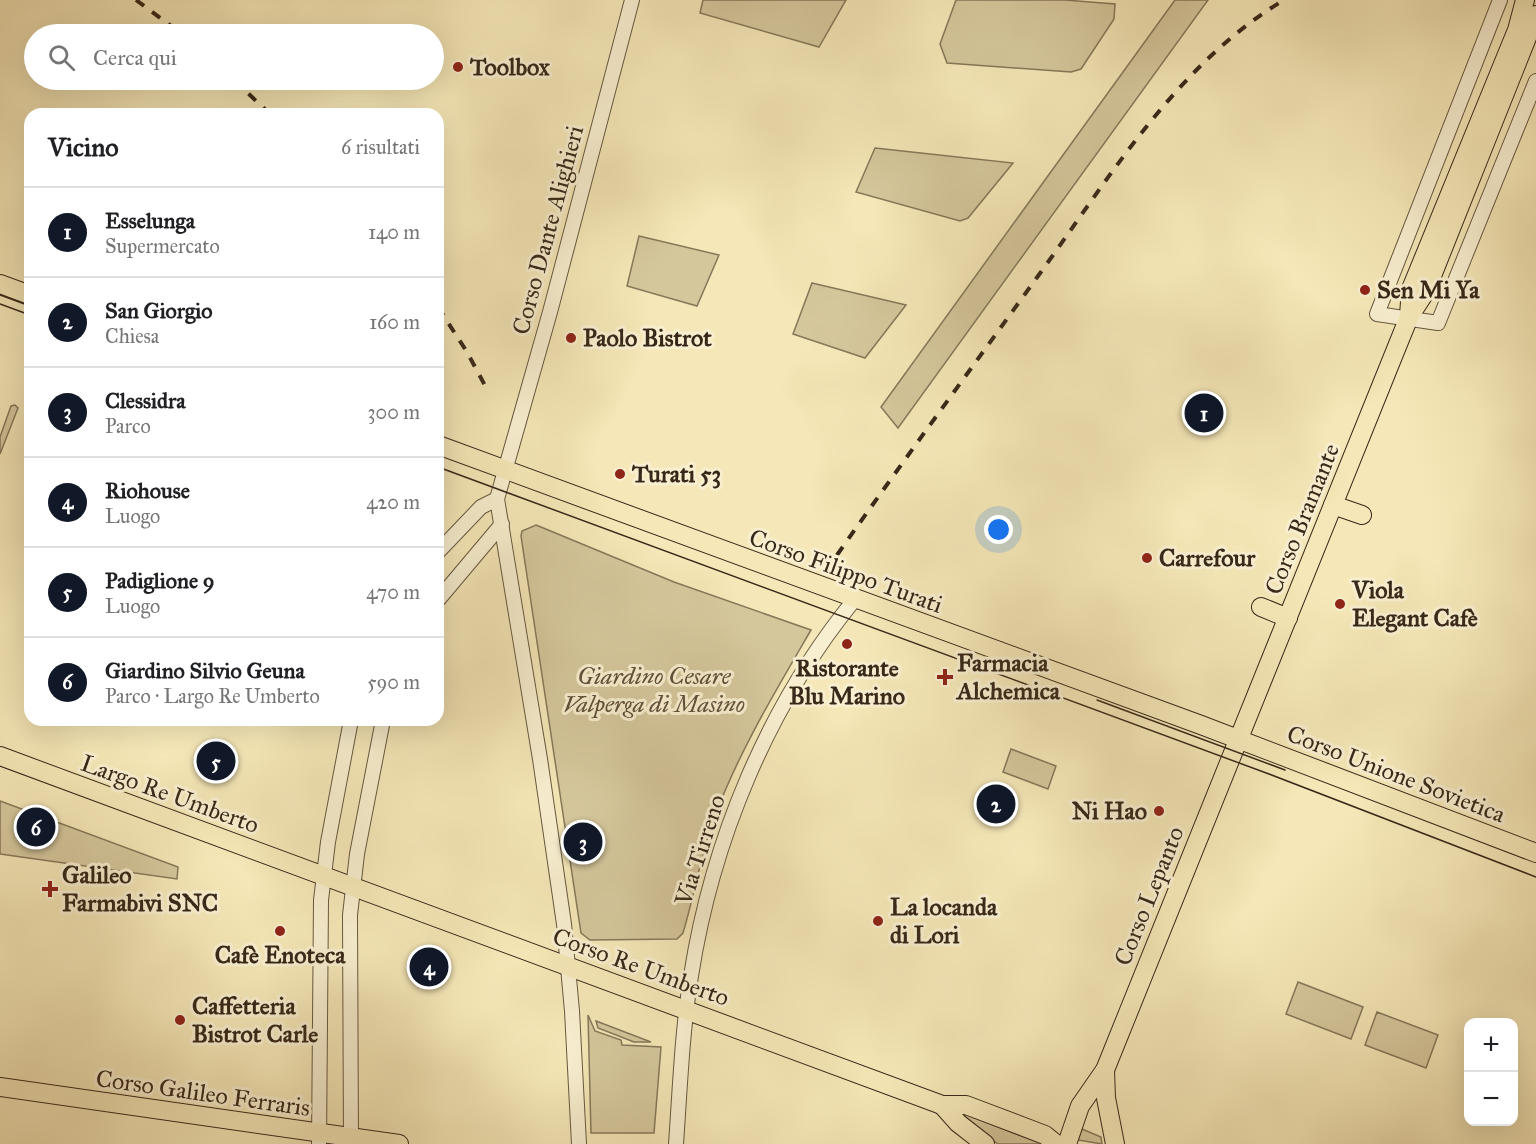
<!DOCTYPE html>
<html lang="it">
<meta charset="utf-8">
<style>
:root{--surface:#fff;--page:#f2f2f2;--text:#202124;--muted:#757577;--line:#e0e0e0;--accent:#111827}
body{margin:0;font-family:"IM FELL Great Primer",serif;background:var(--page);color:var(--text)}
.controls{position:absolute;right:18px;bottom:18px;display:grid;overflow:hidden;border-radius:12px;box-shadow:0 6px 24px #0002}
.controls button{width:54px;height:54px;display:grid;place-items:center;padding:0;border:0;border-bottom:2px solid var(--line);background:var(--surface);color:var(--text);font:30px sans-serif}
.you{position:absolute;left:999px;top:530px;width:21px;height:21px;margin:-15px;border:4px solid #fff;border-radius:50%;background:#1a73e8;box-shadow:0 0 0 9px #1a73e833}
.badge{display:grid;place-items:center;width:39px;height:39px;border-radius:50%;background:var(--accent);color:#fff;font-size:20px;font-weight:700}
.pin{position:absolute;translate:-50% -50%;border:3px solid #fff;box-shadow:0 2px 6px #0006}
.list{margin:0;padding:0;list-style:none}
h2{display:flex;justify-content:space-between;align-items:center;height:78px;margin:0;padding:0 24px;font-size:26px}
h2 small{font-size:20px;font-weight:400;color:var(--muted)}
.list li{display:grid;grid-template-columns:39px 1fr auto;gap:18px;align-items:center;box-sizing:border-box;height:90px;padding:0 24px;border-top:2px solid var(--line)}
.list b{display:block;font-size:22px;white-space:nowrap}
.list p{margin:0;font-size:20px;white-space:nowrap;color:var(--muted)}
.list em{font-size:20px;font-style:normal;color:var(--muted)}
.icon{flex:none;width:33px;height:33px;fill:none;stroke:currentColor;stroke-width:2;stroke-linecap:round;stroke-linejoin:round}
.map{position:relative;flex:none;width:1536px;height:1144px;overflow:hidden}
.search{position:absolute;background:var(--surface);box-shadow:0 6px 24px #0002;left:24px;top:24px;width:420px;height:66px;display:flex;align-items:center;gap:15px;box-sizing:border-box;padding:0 21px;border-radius:33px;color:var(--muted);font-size:22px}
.panel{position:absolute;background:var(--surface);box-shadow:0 6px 24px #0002;left:24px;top:108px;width:420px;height:618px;border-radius:18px}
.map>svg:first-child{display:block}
.green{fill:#d5c79c;stroke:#86785a;stroke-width:1.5}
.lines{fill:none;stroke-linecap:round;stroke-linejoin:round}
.minor-casing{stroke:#675840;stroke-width:16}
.major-casing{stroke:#382819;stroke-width:20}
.minor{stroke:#f8efd0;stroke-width:14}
.major{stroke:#f5e7b7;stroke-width:18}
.tram{stroke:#382819;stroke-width:1.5}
.rail{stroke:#382819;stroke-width:4;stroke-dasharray:10 10;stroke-linecap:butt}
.poi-dot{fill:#8f2418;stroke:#f8efd0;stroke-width:2}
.labels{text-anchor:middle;stroke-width:6;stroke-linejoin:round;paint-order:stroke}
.poi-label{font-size:24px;font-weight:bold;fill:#382819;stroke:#f8efd0;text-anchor:start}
.street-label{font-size:24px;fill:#382819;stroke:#f8efd0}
.park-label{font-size:24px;font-style:italic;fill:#5f503a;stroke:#f8efd0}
</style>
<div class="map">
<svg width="1536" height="1144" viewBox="0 0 1536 1144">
<rect width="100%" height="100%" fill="#f5e7b7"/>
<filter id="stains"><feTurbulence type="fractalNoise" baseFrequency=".00333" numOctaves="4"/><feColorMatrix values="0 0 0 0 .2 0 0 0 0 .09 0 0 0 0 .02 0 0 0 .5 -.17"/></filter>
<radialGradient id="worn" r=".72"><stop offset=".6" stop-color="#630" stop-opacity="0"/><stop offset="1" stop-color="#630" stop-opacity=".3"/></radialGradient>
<g class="green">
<polygon points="703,0 846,0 819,47 700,13"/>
<polygon points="956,0 1065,0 1115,4 1114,19 1081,69 1071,72 947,63 940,44"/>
<polygon points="1175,0 1208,0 898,428 881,407"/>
<polygon points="875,148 1013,163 968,218 960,221 856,192"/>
<polygon points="639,236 719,255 697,306 627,286"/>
<polygon points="812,283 906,305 865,358 793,334"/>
<polygon points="15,405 18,408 0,454 0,437 11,406"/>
<path d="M536,525l138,57 137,48c-35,60 -70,118 -95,183 -15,39 -21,80 -33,120l-6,6 -87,1 -9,-7 -60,-397 1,-5z"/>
<polygon points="1011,749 1056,766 1048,789 1003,772"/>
<polygon points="0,801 178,867 177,879 0,854"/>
<polygon points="1298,982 1363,1007 1351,1039 1286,1014"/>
<polygon points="1377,1012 1438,1035 1426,1068 1365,1045"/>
<polygon points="588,1015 595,1031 621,1040 622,1045 661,1047 654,1133 591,1133"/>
<polygon points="596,1021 651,1042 634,1042 598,1028"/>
<polygon points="958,1111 1043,1144 998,1144"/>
<polygon points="1082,1129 1101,1137 1102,1144 1078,1140"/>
</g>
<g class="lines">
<defs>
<g id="minor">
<polyline points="1500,0 1377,314 1438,323 1536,81"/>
<polyline points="438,552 481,507 497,499"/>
<polyline points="438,600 502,524"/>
<polyline points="319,1144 321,900 328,842 351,720"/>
<polyline points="351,1144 350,915 357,854 383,720"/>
<polyline points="579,1144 572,1011 564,924 540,759 497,499 550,312 632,0"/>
<path d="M676,1144c4,-56 6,-112 15,-168 21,-135 77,-271 164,-377"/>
</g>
<g id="major">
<polyline points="0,284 30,295"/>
<polyline points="1409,315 1411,289 1517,30 1525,0"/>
<polyline points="438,445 1201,725 1536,853"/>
<polyline points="1333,505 1362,515"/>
<polyline points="1261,607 1288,618"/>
<polyline points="0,756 942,1105 966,1105 1045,1135 1056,1144"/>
<polyline points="1105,1070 1106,1098 1115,1144"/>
<polyline points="0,1087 399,1144"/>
<polyline points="942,1105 958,1123 985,1144"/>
<polyline points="1067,1144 1080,1106 1105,1070 1396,349 1409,317 1426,291 1536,15"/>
</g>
</defs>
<use href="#minor" class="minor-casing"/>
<use href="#major" class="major-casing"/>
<use href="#minor" class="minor"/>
<use href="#major" class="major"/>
<g class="tram">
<polyline points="0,295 30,306"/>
<polyline points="0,304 30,315"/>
<polyline points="438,467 1269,774 1536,877"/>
<polyline points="1097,700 1285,770"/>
</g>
<g class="rail">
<polyline points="136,0 182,34"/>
<polyline points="234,80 270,114"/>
<polyline points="438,307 467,352 489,393"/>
<path d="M837,555c66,-94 134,-186 201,-279 72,-99 139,-212 246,-276"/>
</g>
</g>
<g class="poi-dot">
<circle cx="458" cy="67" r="6"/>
<circle cx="1365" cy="290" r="6"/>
<circle cx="571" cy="338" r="6"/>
<circle cx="620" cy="474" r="6"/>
<circle cx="1147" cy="558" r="6"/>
<circle cx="1340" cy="604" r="6"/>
<circle cx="847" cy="644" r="6"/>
<path d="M942 668h6v6h6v6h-6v6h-6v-6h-6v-6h6z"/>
<circle cx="1159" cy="811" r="6"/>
<path d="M47 880h6v6h6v6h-6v6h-6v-6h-6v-6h6z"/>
<circle cx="878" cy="921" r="6"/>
<circle cx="280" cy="931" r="6"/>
<circle cx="180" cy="1020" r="6"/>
</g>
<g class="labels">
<g class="poi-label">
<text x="470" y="75">Toolbox</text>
<text x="1377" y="298">Sen Mi Ya</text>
<text x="583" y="346">Paolo Bistrot</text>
<text x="632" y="482">Turati 53</text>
<text x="1159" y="566">Carrefour</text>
<text x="1352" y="598">Viola<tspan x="1352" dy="28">Elegant Cafè</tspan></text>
<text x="957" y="671">Farmacia<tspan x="957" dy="28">Alchemica</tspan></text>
<text x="847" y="676" text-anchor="middle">Ristorante<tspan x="847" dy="28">Blu Marino</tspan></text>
<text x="1147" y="819" text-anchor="end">Ni Hao</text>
<text x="62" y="883">Galileo<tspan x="62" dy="28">Farmabivi SNC</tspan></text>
<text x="890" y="915">La locanda<tspan x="890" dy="28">di Lori</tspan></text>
<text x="280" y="963" text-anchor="middle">Cafè Enoteca</text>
<text x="192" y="1014">Caffetteria<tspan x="192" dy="28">Bistrot Carle</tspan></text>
</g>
<g class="street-label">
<text transform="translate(548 230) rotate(-75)" y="8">Corso Dante Alighieri</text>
<text transform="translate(1302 519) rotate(-68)" y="8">Corso Bramante</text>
<text transform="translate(846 571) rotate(20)" y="8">Corso Filippo Turati</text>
<text transform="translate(1396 774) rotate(21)" y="8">Corso Unione Sovietica</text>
<text transform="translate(170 794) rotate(20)" y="8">Largo Re Umberto</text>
<text transform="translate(700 850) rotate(-72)" y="8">Via Tirreno</text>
<text transform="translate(1149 896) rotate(-68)" y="8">Corso Lepanto</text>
<text transform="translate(641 967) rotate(20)" y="8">Corso Re Umberto</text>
<text transform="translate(203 1093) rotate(8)" y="8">Corso Galileo Ferraris</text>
</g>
<g class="park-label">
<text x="654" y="684">Giardino Cesare<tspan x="654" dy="28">Valperga di Masino</tspan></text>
</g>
</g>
<rect width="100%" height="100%" filter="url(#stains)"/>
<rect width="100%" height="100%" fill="url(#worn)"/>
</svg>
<div class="controls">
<button>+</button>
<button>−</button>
</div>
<div class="you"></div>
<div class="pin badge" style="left:1204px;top:413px">1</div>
<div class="pin badge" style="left:996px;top:804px">2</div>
<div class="pin badge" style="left:583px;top:842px">3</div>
<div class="pin badge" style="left:429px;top:967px">4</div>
<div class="pin badge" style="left:216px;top:761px">5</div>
<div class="pin badge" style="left:36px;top:827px">6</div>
<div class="search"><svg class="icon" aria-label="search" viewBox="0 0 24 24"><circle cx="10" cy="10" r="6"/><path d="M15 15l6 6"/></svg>Cerca qui</div>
<section class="panel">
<h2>Vicino<small>6 risultati</small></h2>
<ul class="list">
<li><span class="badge">1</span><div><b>Esselunga</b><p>Supermercato</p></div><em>140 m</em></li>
<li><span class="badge">2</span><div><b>San Giorgio</b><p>Chiesa</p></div><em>160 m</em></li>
<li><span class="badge">3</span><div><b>Clessidra</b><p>Parco</p></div><em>300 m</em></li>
<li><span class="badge">4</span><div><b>Riohouse</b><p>Luogo</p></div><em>420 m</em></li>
<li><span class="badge">5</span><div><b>Padiglione 9</b><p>Luogo</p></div><em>470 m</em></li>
<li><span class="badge">6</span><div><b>Giardino Silvio Geuna</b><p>Parco · Largo Re Umberto</p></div><em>590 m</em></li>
</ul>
</section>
</div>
